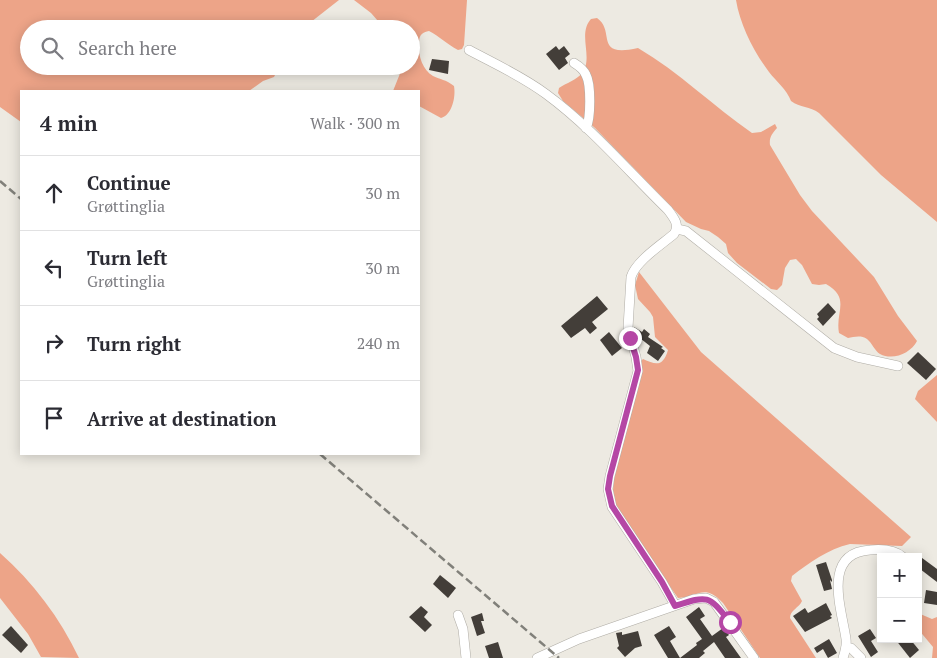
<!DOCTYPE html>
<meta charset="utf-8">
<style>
:root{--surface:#fff;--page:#f7f7f7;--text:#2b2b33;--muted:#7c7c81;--line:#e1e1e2}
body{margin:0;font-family:"PT Serif",serif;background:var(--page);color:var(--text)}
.controls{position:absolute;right:15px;bottom:15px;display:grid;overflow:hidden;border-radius:0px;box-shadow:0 2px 12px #0003}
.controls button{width:45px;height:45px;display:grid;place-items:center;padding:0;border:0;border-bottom:1px solid var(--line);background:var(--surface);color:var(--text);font:25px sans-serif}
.stop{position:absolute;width:15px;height:15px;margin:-11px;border:4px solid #b547a5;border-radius:50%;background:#fff}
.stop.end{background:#b547a5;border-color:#fff;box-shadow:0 1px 5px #0008}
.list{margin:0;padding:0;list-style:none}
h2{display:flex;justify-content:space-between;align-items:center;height:65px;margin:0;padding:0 20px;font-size:21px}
h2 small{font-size:16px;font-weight:400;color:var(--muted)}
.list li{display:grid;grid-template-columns:32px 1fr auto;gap:15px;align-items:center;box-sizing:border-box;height:75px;padding:0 20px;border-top:1px solid var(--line)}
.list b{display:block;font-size:19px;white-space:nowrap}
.list p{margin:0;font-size:16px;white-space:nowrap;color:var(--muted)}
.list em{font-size:16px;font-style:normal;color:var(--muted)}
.icon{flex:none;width:28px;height:28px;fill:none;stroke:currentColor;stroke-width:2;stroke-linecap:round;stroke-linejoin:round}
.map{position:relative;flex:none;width:937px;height:658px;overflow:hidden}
.search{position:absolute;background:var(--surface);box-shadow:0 2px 12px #0003;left:20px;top:20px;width:400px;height:55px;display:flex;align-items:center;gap:12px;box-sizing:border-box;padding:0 18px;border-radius:28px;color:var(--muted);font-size:19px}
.panel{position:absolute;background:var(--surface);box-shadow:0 2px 12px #0003;left:20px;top:90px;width:400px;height:365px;border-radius:0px}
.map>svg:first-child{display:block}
.green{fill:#eda488}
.building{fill:#433e39}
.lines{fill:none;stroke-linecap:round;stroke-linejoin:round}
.minor-casing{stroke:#afaca5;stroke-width:10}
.minor{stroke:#fff;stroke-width:9}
.rail{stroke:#81807a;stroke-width:2.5;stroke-dasharray:8 4;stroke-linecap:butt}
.route{stroke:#b547a5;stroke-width:6}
</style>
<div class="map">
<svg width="937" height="658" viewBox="0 0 937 658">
<rect width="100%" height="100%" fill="#edeae2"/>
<g class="green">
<polygon points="0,0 339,0 302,29 29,29 29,66 274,66 276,73 274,77 263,81 249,91 21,91 21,122 0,107"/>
<path d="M354,0h113l-3,45 -2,4 -4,1c-11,-6 -19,-14 -29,-19 -9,2 -10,5 -10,14 -1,11 4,25 14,31 8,4 12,3 21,10 2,11 -2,29 -13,32l-22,-12v-15h-26l10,-25h8v-37h-26l-14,-16z"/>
<path d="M736,0h201v222l-56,-47 -62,-62c-9,-7 -19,-5 -28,-12 -4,-11 -15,-20 -22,-29 -15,-20 -29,-47 -33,-72z"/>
<path d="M597,18c19,13 -4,40 41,30 41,24 75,58 114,85l9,-1 14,-8 2,4c-5,6 -8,9 -7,17l30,50 12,16 62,66 24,39 19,25c-6,12 -24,20 -37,13 -5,-3 -8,-11 -13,-15 -6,-4 -13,-2 -19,-1l-9,-5c-4,-21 12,-35 -13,-49l-7,1 -7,-1 -10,-19 -6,-6 -6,1 -5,8 -3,17 -5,5 -6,-1 -34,-26 -9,-10 -2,-9 -8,-7 -9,-6 -8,-2 -15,-7 -91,-94 -32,-27 -5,-8 1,-5c7,-5 18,-8 23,-15 12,-15 -5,-39 9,-54z"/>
<path d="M639,272l62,80 210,185 -9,9 -52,-2c-22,5 -41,19 -58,32l-1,5 11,20c-3,7 -12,9 -12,17l26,40h-56l-37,-55c-19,-20 -24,-6 -45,-5l-54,-77 -8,-14 -3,-17 1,-12 27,-108v-9l2,-2c13,6 20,8 25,-9l-13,-13 -2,-20 -3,-5 -12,-13 -3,-14z"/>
<polygon points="937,375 937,422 915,399 918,391"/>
<path d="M0,553c33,29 60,65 79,105l-38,-1 -13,-23 -28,-36z"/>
<polygon points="918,613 932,619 937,617 937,658 932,658 933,647 918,629"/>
</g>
<g class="building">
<polygon points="556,46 559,50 564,46 570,54 565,58 568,63 559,70 546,54"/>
<polygon points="432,59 449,61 448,74 429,70"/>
<polygon points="597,296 608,309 592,322 597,328 590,334 585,328 571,338 561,326"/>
<polygon points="828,303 836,312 823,326 817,319 819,317 817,314"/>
<polygon points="634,327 642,332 644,329 650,334 648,337 663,347 661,348 665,351 658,361 647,353 650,346 636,335"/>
<polygon points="609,332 622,348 612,356 600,340"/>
<polygon points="918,352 936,369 926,380 907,363"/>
<polygon points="918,555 937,569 937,582 920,569 918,566"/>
<polygon points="826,562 832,580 832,582 830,580 832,589 824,591 816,565"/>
<polygon points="440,575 456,588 448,598 433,584"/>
<polygon points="926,590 937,592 937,605 924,603"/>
<polygon points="826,603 832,615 830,616 832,618 805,632 793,616 805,608 808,613 810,612"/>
<polygon points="421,606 428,612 424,617 432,625 425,632 409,617"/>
<polygon points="699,607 705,616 700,619 712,636 723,628 729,635 726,637 741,658 725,658 714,642 703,651 705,653 699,658 668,658 654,635 669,626 676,637 670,641 680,658 697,645 696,643 702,639 686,617"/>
<polygon points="482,613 484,621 481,621 485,633 477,636 471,617"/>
<polygon points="11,626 28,645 21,653 2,635"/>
<polygon points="870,629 876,638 871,641 878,652 871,657 858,636"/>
<polygon points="638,631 642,646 635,648 625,657 617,648 619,646 616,633 622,632 622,635"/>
<polygon points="829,639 837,653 828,658 823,649 817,653 814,648"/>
<polygon points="895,639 910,639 919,650 910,658"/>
<polygon points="498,642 503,658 489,658 485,646"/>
</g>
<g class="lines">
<defs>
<g id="minor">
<path d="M469,50c26,14 53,26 77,44 45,33 82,77 122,116 6,8 12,15 6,24 -13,11 -38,27 -43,43l-3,51 8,29 2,14 -28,105 -2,13 4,18 50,75 13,23"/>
<path d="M574,63c5,3 10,7 12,12 5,9 5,43 0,53"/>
<polyline points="677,229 686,231 834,348 857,357 898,366"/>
<polyline points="458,615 463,629 466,658"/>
<polyline points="846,648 851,648 861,658"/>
<polyline points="537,658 579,639 694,599 706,598 714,602 754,658"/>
<path d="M843,658c2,-6 4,-12 3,-19 -4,-29 -25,-86 24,-89 10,-1 24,-1 33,7"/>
</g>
</defs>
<use href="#minor" class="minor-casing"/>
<use href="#minor" class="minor"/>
<g class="rail">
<polyline points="0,181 21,199"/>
<polyline points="320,454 559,658"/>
</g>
</g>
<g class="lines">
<path class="route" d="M630,338l6,19 2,13 -28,106 -2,13 4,17 50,76 13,24c34,-11 33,-11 55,16"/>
</g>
</svg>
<div class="controls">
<button>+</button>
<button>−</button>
</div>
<div class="stop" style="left:730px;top:622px"></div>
<div class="stop end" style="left:630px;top:338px"></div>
<div class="search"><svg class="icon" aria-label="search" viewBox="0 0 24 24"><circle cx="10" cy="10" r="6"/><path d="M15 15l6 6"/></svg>Search here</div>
<section class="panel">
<h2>4 min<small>Walk · 300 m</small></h2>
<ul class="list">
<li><svg class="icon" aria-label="ahead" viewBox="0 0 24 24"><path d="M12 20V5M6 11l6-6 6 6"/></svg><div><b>Continue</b><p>Grøttinglia</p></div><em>30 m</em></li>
<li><svg class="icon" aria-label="left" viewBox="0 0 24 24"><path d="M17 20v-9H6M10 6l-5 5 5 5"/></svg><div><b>Turn left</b><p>Grøttinglia</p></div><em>30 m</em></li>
<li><svg class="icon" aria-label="right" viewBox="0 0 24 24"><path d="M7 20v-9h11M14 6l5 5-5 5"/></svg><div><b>Turn right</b></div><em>240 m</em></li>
<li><svg class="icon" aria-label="arrive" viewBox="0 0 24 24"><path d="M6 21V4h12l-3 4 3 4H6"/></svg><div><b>Arrive at destination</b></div></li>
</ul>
</section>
</div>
